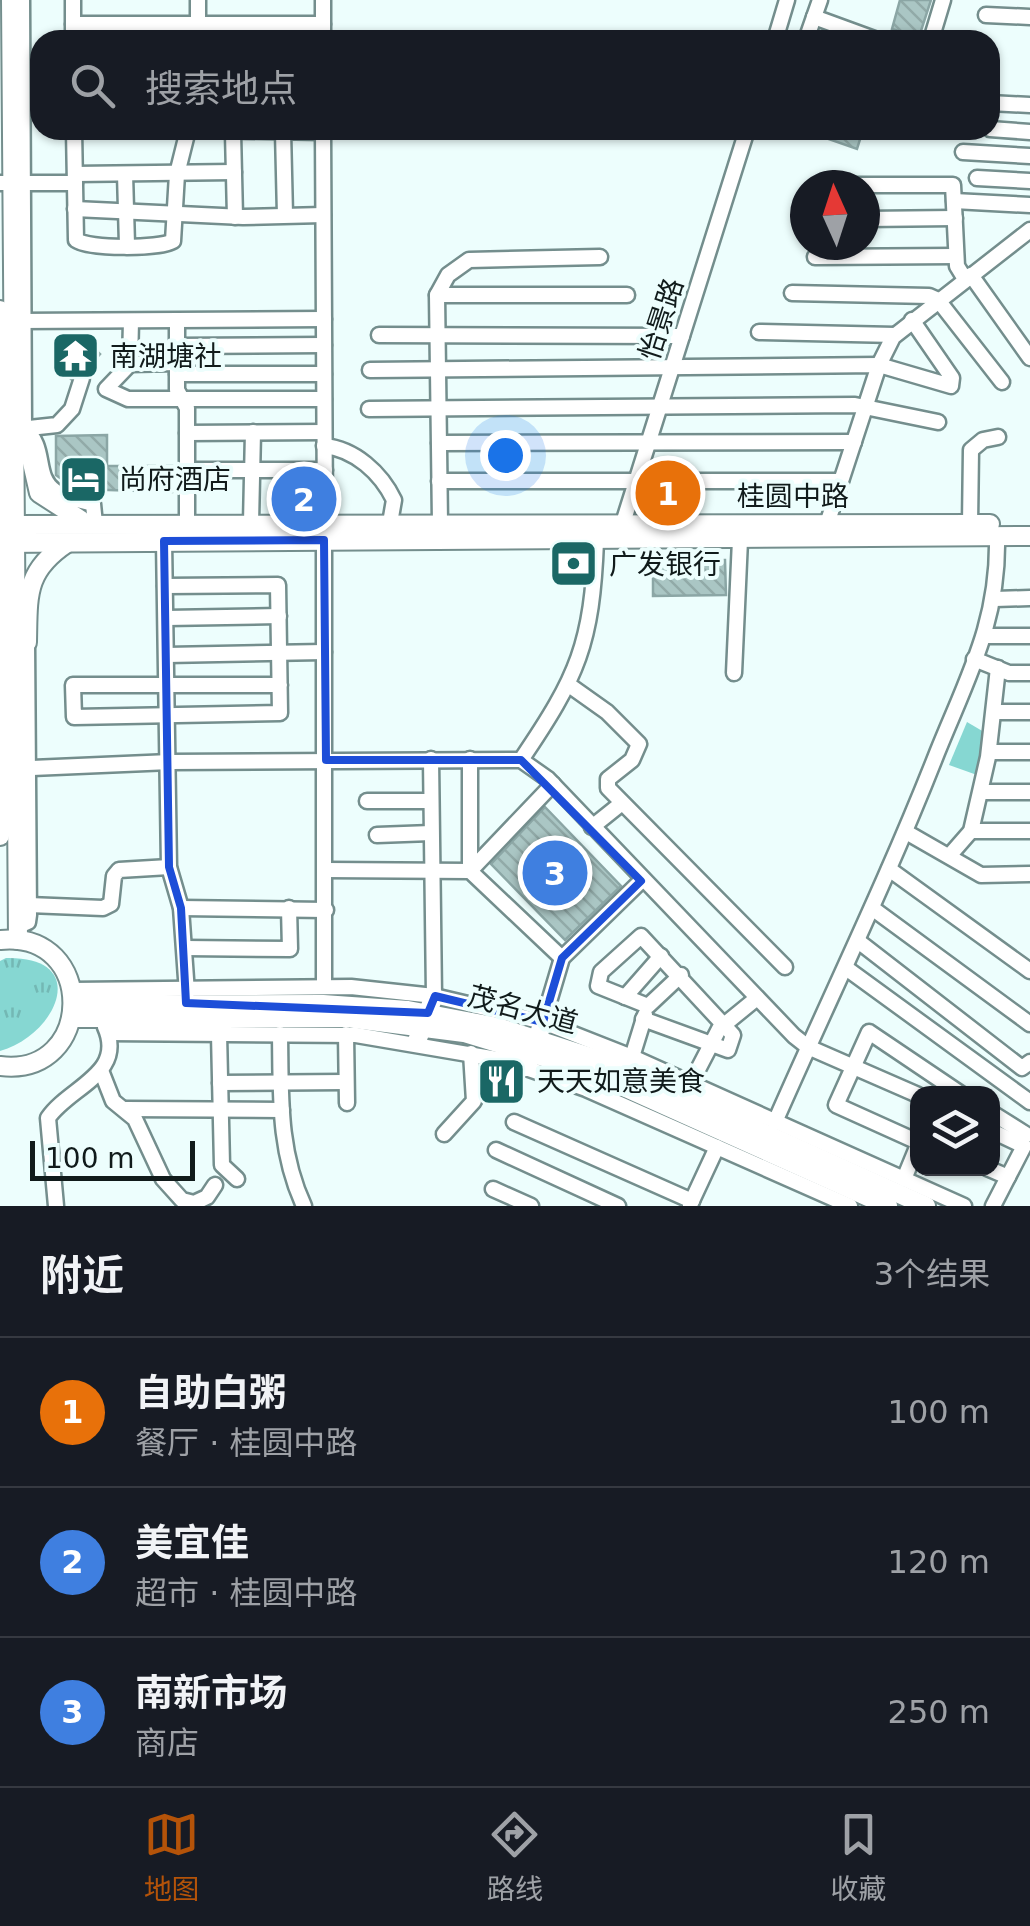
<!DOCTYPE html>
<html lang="zh">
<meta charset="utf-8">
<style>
:root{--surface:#171b24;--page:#20242c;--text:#f1f3f6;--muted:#9ea1a6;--line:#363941;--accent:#b45309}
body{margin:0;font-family:"DejaVu Sans","Noto Sans SC",sans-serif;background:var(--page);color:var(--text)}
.controls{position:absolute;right:30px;bottom:30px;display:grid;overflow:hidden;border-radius:20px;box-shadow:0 2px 8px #0004}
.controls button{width:90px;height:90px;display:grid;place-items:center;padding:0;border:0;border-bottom:2px solid var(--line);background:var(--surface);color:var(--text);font:50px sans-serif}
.compass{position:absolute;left:790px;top:170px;width:90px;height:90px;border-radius:50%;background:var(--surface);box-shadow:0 2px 8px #0004;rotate:357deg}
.scale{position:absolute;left:30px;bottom:25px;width:165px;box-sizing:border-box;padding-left:10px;border:5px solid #111b1b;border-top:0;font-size:28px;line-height:35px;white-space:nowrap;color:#111b1b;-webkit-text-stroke:8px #edfefd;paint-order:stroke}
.you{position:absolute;left:505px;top:455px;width:35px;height:35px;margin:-25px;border:8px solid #fff;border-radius:50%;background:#1a73e8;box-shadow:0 0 0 15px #1a73e833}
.badge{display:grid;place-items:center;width:65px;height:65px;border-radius:50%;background:var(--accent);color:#fff;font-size:32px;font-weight:700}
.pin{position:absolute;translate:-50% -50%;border:5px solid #fff;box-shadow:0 2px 10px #0006}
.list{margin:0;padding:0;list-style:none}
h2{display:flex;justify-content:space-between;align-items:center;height:130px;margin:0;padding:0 40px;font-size:42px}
h2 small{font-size:32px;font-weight:400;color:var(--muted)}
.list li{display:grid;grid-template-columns:65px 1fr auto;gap:30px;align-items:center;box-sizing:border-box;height:150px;padding:0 40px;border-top:2px solid var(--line)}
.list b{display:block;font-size:38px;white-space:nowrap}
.list p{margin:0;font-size:32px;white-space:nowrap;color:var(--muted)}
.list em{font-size:32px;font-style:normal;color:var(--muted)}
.icon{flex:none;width:55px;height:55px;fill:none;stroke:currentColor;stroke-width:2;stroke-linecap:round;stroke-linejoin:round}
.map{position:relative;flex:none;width:1030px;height:1206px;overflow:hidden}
.search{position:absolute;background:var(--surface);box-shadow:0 2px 8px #0004;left:30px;right:30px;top:30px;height:110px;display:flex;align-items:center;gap:25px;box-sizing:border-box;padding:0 35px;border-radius:30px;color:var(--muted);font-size:38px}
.sheet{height:580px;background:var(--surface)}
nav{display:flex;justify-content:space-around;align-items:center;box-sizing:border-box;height:140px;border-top:2px solid var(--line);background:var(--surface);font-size:28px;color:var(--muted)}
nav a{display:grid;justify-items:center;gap:5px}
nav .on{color:var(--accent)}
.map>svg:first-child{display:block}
.grass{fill:url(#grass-tufts)}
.garden{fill:#86d7d2}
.building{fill:url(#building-back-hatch);stroke:#8ba6a5;stroke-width:2.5}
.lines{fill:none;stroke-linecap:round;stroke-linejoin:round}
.minor-casing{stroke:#748e8d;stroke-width:19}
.major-casing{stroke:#748e8d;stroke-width:22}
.minor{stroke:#fff;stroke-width:14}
.major{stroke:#fff;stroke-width:18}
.marked{fill:none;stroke:#1d4ed8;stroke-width:8;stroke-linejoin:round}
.labels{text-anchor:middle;stroke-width:8;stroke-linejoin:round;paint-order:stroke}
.street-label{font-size:28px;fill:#111b1b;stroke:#edfefd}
.poi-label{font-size:28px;fill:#111b1b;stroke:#edfefd;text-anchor:start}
</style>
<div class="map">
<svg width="1030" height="1206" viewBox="0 0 1030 1206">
<defs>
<pattern id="grass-tufts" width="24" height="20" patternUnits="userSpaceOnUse" patternTransform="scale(2.5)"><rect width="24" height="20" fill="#86d7d2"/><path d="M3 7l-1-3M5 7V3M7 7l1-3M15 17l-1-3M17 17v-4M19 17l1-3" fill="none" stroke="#73b8b4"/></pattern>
<pattern id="building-back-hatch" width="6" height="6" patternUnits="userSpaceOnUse" patternTransform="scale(2.5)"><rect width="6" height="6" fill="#aac6c4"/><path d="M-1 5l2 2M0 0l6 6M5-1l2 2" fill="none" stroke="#91aaa8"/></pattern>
</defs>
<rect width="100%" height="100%" fill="#edfefd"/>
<path class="grass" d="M6,958c86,-2 51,77 -6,93v-90z"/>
<polygon class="garden" points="967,722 984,732 977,775 949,765"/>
<g class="building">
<polygon points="900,0 931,0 919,37 892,29"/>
<polygon points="803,130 863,130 857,149"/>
<polygon points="81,336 100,354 87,369 76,370 71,379 55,364"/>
<polygon points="107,435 107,466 172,466 172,492 76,489 56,475 56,436"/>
<polygon points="725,560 726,595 653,596 653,561"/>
<polygon points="545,807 621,886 565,940 491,864"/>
</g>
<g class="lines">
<defs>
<g id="minor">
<path d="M22,0l2,428c24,20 9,47 31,63 11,8 25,9 38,13l2,20"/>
<polyline points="73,0 73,40"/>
<polyline points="323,0 323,40"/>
<polyline points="986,15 1030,17"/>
<polyline points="814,17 877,40"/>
<polyline points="73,24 323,24"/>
<polyline points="198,40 198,0"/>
<polyline points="775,40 787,0"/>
<polyline points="806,40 820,0"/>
<polyline points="931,40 943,0"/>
<polyline points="990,103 1030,105"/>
<polyline points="990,129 1030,132"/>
<path d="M74,130l2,110c13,9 83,9 97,1l4,-67 11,-44"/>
<polyline points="203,130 323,132"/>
<polyline points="323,130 325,523"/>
<polyline points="283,132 285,215"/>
<polyline points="233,133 235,217"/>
<polyline points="963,152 1030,156"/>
<polyline points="75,174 234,172"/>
<polyline points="125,174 127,245"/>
<polyline points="977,178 1030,181"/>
<polyline points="0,183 75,183"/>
<polyline points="841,185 953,185 957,266 965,279"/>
<polyline points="954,201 1030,205"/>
<polyline points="75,209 243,217 323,215"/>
<polyline points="865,219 955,218"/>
<polyline points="815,257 956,256"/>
<polyline points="971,275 1030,358"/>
<polyline points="792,293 929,296 938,300 1002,382"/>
<polyline points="437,295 627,295"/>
<polyline points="19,321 324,319"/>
<polyline points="131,321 130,364 106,389 128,399 324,399"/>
<polyline points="177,321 177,390 187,408 187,523"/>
<polyline points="759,332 895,335"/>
<polyline points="379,335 682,336"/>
<polyline points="177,346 324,345"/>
<polyline points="130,364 177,363"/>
<polyline points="370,370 879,365 951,386 952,378 912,320"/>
<polyline points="177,374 324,374"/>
<polyline points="369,409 855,405 938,422"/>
<polyline points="20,429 57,425 72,409 82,378"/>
<polyline points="187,433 324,432"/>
<polyline points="439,443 854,442"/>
<path d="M324,446c31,3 57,27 70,54l-4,23"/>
<polyline points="187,470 325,470"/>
<polyline points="439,481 841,481"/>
<polyline points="251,523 253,432"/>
<polyline points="440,523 437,295 448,275 469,260 600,257"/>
<polyline points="623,523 747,130"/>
<polyline points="827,524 879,365 893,337 1030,230"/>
<polyline points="970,524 971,450 983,440 998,437"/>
<polyline points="324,540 324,986"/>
<polyline points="164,541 169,867 181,908 187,993"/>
<polyline points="165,586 278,585 280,713 74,717 73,685 280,685"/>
<polyline points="995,599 1030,598"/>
<polyline points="166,618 279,616"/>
<polyline points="985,636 1030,636"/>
<polyline points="167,655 324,652"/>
<polyline points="974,659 1009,673 1030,673"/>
<polyline points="734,673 740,540"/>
<polyline points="569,685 607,712 639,744 632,760 608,779 608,788 785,967"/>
<polyline points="994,712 1030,712"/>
<polyline points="989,752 1030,752"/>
<polyline points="431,759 434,996"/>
<path d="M521,760c57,-84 71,-116 75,-219"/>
<polyline points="9,769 170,762 521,760 548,779 794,1036 808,1047 918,1095"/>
<polyline points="981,792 1030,792"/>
<polyline points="367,801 431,801"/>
<polyline points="592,827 622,803"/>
<polyline points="971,831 1030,831"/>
<polyline points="906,832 981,875 1030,874"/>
<polyline points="377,835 431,833"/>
<polyline points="950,855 971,831 988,757 998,668"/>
<polyline points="889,869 1030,971"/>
<polyline points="326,870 470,871 562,958"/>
<polyline points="470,871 553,784"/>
<polyline points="470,871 470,759"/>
<polyline points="29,905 103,908 111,904 114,876 119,870 169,867"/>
<polyline points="181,908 326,910"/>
<polyline points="872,908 1030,1024"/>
<polyline points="17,927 28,922 29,915 27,642"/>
<polyline points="858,941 1022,1068 1030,1062"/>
<polyline points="185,948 290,949 289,908"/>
<polyline points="846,968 1030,1102"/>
<polyline points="73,990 351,987 434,996 502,1012 543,1022 632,1057 964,1206"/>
<polyline points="625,997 661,956"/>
<polyline points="643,1019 728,1050 733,1035 641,936 601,972 598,986 648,1006 681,975"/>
<polyline points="543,1022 562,958 641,881"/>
<polyline points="108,1033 356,1035 503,1060 586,1089 850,1206"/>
<polyline points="219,1034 222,1165 237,1179"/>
<path d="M280,1034c1,61 -2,116 24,172"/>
<polyline points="346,1034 347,1103"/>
<polyline points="632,1057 645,1015"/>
<polyline points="102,1073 113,1101 135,1119 163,1179 182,1200 194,1203 207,1197 215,1185"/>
<polyline points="220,1083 344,1082"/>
<polyline points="691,1083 719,1029 757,998"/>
<polyline points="126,1109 282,1110"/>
<polyline points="992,1113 1027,1135"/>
<polyline points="514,1122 692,1201"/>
<path d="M775,1122c54,-123 113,-244 162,-369 31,-77 62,-131 60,-217"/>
<polyline points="992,1131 1024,1146 993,1206"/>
<polyline points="444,1134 474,1101 471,1053"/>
<polyline points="918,1142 836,1105 869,1032 961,1094"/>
<polyline points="496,1150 618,1206"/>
<polyline points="987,1168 1008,1177"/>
<polyline points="904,1179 918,1145"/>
<polyline points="493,1189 531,1206"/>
<polyline points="690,1205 717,1147"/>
<path d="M56,1206l-8,-88c21,-31 78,-44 57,-91"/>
</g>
<g id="major">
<polyline points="11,0 18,940"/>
<polyline points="0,310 0,836"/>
<polyline points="24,428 39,493 81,520"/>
<polyline points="0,525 990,524"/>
<polyline points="0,543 1030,536"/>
<path d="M20,645l7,-3c1,-47 -2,-71 40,-99"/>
<path d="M0,940c98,-10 95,138 0,126"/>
<polyline points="74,1005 323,1004 408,1010 498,1027 609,1063 926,1206"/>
<polyline points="72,1018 347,1018 464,1033 586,1070 888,1206"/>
<polyline points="417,1041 434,996"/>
<polyline points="527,1067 543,1022"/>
</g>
</defs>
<use href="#minor" class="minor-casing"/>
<use href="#major" class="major-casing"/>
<use href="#minor" class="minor"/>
<use href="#major" class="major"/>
</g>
<path class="marked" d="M324,540l2,220h195l120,121 -79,77 -19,64 -108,-26 -7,17 -242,-10 -5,-95 -12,-41 -5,-326z"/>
<defs>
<symbol id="temple-square" viewBox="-11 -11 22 22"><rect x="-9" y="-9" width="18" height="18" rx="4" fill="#1a6765" stroke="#edfefd"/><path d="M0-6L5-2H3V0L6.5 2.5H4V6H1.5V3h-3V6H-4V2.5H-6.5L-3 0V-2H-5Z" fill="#fff"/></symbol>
<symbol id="hotel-square" viewBox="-11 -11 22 22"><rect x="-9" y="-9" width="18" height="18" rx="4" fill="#1a6765" stroke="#edfefd"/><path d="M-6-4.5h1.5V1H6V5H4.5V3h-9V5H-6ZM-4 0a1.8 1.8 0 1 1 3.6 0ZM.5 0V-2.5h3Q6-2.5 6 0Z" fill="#fff"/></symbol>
<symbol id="bank-square" viewBox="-11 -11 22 22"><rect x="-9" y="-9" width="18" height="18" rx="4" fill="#1a6765" stroke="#edfefd"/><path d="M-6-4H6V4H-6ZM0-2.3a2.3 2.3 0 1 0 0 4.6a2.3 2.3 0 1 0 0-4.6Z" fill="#fff"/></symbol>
<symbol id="restaurant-square" viewBox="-11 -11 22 22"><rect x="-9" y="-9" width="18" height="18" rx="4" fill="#1a6765" stroke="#edfefd"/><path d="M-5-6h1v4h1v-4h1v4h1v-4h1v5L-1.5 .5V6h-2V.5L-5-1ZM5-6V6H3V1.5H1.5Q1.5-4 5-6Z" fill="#fff"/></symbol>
</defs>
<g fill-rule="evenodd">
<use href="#temple-square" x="48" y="328" width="55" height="55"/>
<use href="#hotel-square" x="56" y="452" width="55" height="55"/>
<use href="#bank-square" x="546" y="536" width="55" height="55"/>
<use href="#restaurant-square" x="474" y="1054" width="55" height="55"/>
</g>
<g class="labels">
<g class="street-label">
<text transform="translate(661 319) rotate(-72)" y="10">怡景路</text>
<text x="793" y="506">桂圆中路</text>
<text transform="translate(523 1009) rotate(15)" y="10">茂名大道</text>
</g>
<g class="poi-label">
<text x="110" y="366">南湖塘社</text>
<text x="119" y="489">尚府酒店</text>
<text x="609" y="574">广发银行</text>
<text x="537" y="1091">天天如意美食</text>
</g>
</g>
</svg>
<div class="controls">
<button><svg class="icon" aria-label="layers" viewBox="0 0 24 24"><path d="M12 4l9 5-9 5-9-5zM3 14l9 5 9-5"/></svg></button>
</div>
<svg class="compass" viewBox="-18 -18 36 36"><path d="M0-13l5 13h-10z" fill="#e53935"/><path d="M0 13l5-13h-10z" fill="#9ea1a6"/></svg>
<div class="scale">100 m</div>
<div class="you"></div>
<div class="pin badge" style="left:668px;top:493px;background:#e8710a">1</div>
<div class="pin badge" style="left:304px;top:499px;background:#3f7fe0">2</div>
<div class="pin badge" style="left:555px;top:873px;background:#3f7fe0">3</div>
<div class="search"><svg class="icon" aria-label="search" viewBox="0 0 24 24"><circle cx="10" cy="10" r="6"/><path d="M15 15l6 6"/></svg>搜索地点</div>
</div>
<section class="sheet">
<h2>附近<small>3个结果</small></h2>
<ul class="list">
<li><span class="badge" style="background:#e8710a">1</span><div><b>自助白粥</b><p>餐厅 · 桂圆中路</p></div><em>100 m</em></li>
<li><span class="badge" style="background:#3f7fe0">2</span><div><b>美宜佳</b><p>超市 · 桂圆中路</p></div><em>120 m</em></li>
<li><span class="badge" style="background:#3f7fe0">3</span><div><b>南新市场</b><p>商店</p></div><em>250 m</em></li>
</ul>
</section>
<nav>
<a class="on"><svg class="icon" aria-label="map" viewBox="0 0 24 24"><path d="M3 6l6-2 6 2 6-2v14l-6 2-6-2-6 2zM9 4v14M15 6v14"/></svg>地图</a>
<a><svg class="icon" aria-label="directions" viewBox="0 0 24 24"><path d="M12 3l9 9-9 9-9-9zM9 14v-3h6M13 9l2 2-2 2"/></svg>路线</a>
<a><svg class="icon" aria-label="saved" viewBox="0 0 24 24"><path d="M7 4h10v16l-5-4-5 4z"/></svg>收藏</a>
</nav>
